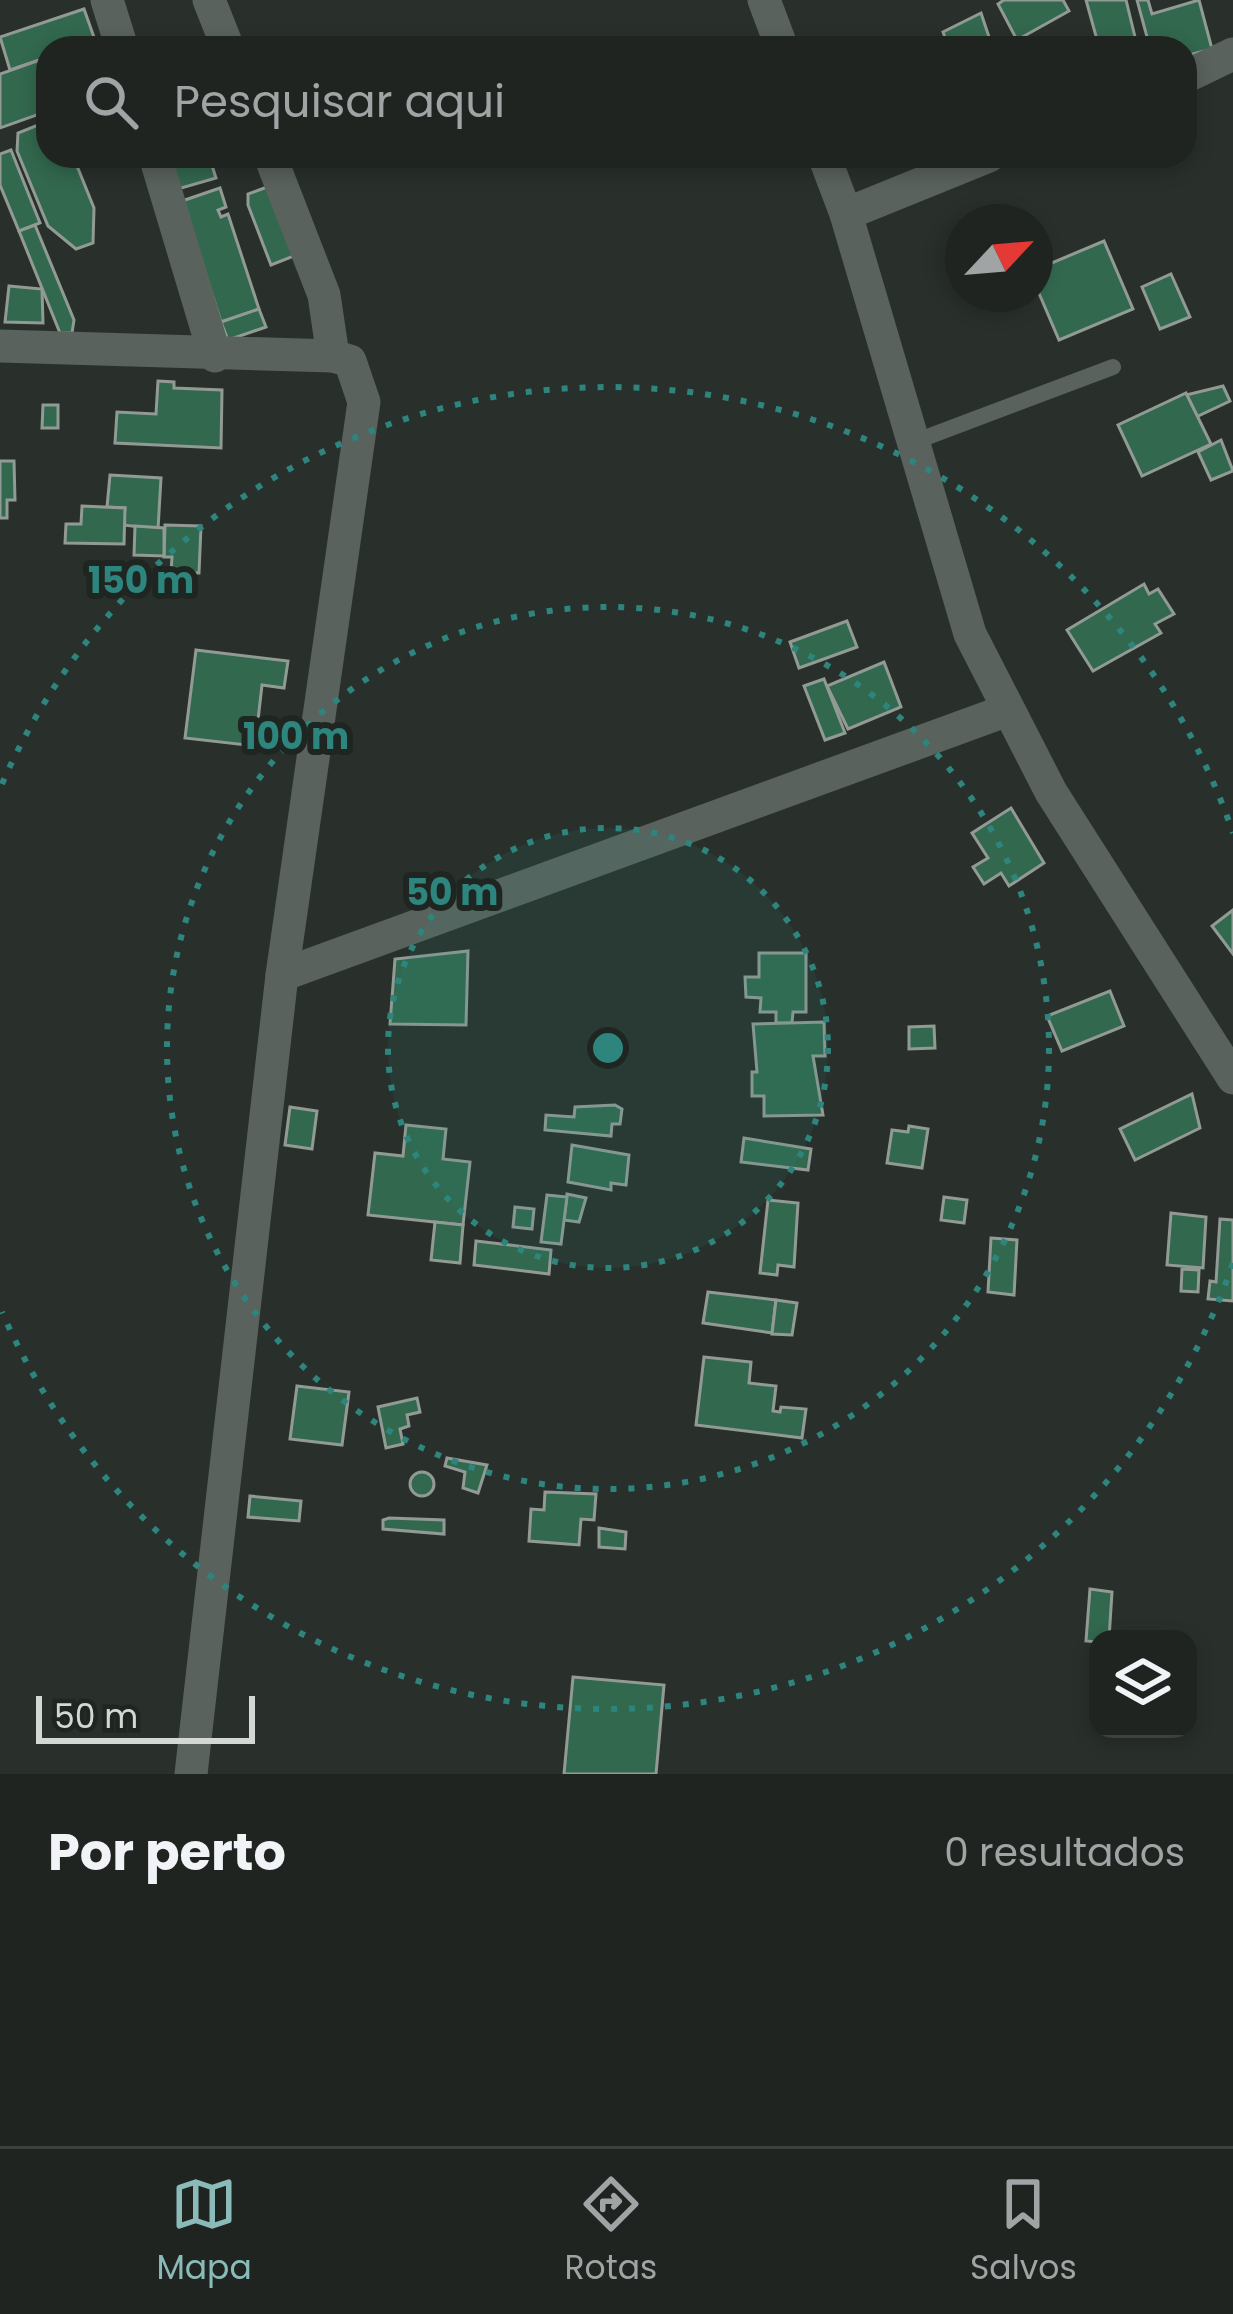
<!DOCTYPE html>
<html lang="pt">
<style>
:root{--surface:#1f2421;--page:#2c302e;--text:#f1f3f6;--muted:#a1a4a5;--line:#3c413f;--accent:#8bbbb9}
body{margin:0;font-family:Poppins,sans-serif;background:var(--page);color:var(--text)}
.controls{position:absolute;right:36px;bottom:36px;display:grid;overflow:hidden;border-radius:24px;box-shadow:0 6px 18px #0003}
.controls button{width:108px;height:108px;display:grid;place-items:center;padding:0;border:0;border-bottom:3px solid var(--line);background:var(--surface);color:var(--text);font:60px sans-serif}
.compass{position:absolute;left:945px;top:204px;width:108px;height:108px;border-radius:50%;background:var(--surface);box-shadow:0 6px 18px #0003;rotate:64deg}
.scale{position:absolute;left:36px;bottom:30px;width:219px;box-sizing:border-box;padding-left:12px;border:6px solid #d4d8d5;border-top:0;font-size:33px;line-height:42px;white-space:nowrap;color:#d4d8d5;-webkit-text-stroke:9px #1f2622;paint-order:stroke}
.list{margin:0;padding:0;list-style:none}
h2{display:flex;justify-content:space-between;align-items:center;height:156px;margin:0;padding:0 48px;font-size:51px}
h2 small{font-size:39px;font-weight:400;color:var(--muted)}
.icon{flex:none;width:66px;height:66px;fill:none;stroke:currentColor;stroke-width:2;stroke-linecap:round;stroke-linejoin:round}
.map{position:relative;flex:none;width:1233px;height:1774px;overflow:hidden}
.search{position:absolute;background:var(--surface);box-shadow:0 6px 18px #0003;left:36px;right:36px;top:36px;height:132px;display:flex;align-items:center;gap:30px;box-sizing:border-box;padding:0 42px;border-radius:36px;color:var(--muted);font-size:45px}
.sheet{height:372px;background:var(--surface)}
nav{display:flex;justify-content:space-around;align-items:center;box-sizing:border-box;height:168px;border-top:3px solid var(--line);background:var(--surface);font-size:33px;color:var(--muted)}
nav a{display:grid;justify-items:center;gap:6px}
nav .on{color:var(--accent)}
.map>svg:first-child{display:block}
.building{fill:#32684e;stroke:#929a95;stroke-width:3}
.lines{fill:none;stroke-linecap:round;stroke-linejoin:round}
.lane{stroke:#5a625d;stroke-width:16}
.street{stroke:#5a625d;stroke-width:33}
.ring{fill:none;stroke:#2d857d;stroke-width:6;stroke-dasharray:6 12}
.centre{fill:#2d857d;stroke:#1f2622;stroke-width:6}
.ring-label{font-size:36px;text-anchor:middle;font-weight:bold;fill:#2d857d;stroke:#1f2622;stroke-width:12;stroke-linejoin:round;paint-order:stroke}
</style>
<div class="map">
<svg width="1233" height="1774" viewBox="0 0 1233 1774">
<rect width="100%" height="100%" fill="#29302c"/>
<g class="building">
<polygon points="1004,0 1063,0 1069,11 1017,40 998,4"/>
<polygon points="1086,0 1126,0 1135,37 1099,47"/>
<polygon points="1137,0 1148,0 1152,14 1199,0 1212,49 1185,56 1185,48 1150,48"/>
<polygon points="84,9 95,40 48,48 48,57 10,70 0,37"/>
<polygon points="981,13 991,43 949,48 943,32"/>
<polygon points="48,57 48,111 0,128 0,74"/>
<polygon points="48,121 48,156 73,156 94,208 93,243 76,249 48,226 17,151 18,133"/>
<polygon points="11,150 40,223 19,231 0,185 0,154"/>
<polygon points="167,156 209,156 216,178 178,189"/>
<polygon points="267,187 294,256 271,265 248,205 248,194"/>
<polygon points="220,188 226,207 218,210 221,217 228,214 259,309 221,322 182,201"/>
<polygon points="35,225 74,320 72,333 60,333 19,231"/>
<polygon points="1104,241 1133,309 1059,340 1035,284 1035,270"/>
<polygon points="1171,274 1190,317 1160,329 1142,287"/>
<polygon points="9,286 42,289 43,323 5,322"/>
<polygon points="259,309 266,327 228,340 221,322"/>
<polygon points="158,381 174,382 174,388 222,390 221,448 115,443 117,412 156,414"/>
<polygon points="1223,386 1230,401 1196,417 1186,395"/>
<polygon points="1186,393 1211,444 1142,476 1118,425"/>
<polygon points="43,405 58,405 58,428 42,428"/>
<polygon points="1221,440 1233,471 1211,480 1198,452"/>
<polygon points="0,461 14,461 15,500 7,500 7,518 0,518"/>
<polygon points="110,475 161,478 158,529 123,525 125,508 107,507"/>
<polygon points="82,506 125,508 124,544 65,543 66,524 81,524"/>
<polygon points="165,525 201,526 199,573 171,572 172,557 164,557"/>
<polygon points="135,526 164,528 164,556 134,555"/>
<polygon points="1144,584 1149,594 1158,589 1174,614 1155,624 1161,633 1093,671 1067,630"/>
<polygon points="847,621 857,647 799,668 790,642"/>
<polygon points="196,650 288,661 284,688 262,685 255,746 185,738"/>
<polygon points="884,662 901,707 848,729 827,686"/>
<polygon points="824,679 845,733 825,740 804,686"/>
<polygon points="1011,808 1044,863 1009,886 1001,873 984,884 973,867 988,858 972,833"/>
<polygon points="1233,910 1233,954 1212,926"/>
<polygon points="468,951 466,1025 390,1024 395,959"/>
<polygon points="759,953 806,953 806,1012 793,1012 792,1023 776,1023 776,1012 760,1012 761,998 746,997 745,977 759,977"/>
<polygon points="1110,991 1124,1026 1062,1051 1047,1016"/>
<polygon points="824,1022 825,1056 813,1056 823,1115 764,1116 764,1096 752,1096 752,1072 757,1072 753,1024"/>
<polygon points="934,1026 935,1048 909,1049 909,1027"/>
<polygon points="1192,1094 1200,1128 1135,1160 1120,1129"/>
<polygon points="615,1105 622,1109 620,1124 612,1124 611,1136 545,1130 546,1115 574,1117 575,1107"/>
<polygon points="290,1107 317,1111 312,1149 285,1145"/>
<polygon points="406,1125 446,1129 443,1159 470,1162 463,1225 368,1215 375,1153 403,1156"/>
<polygon points="909,1126 928,1129 922,1168 887,1163 892,1130 908,1132"/>
<polygon points="744,1138 811,1149 808,1170 741,1162"/>
<polygon points="572,1145 629,1155 626,1185 611,1183 611,1190 568,1182"/>
<polygon points="567,1194 586,1198 579,1222 564,1220"/>
<polygon points="547,1195 567,1197 561,1244 541,1242"/>
<polygon points="944,1197 967,1200 964,1223 941,1220"/>
<polygon points="768,1200 798,1203 794,1267 778,1265 777,1275 760,1273"/>
<polygon points="515,1207 534,1209 532,1229 513,1227"/>
<polygon points="1171,1213 1206,1217 1203,1268 1167,1265"/>
<polygon points="1220,1219 1233,1220 1233,1301 1208,1299 1210,1281 1216,1282"/>
<polygon points="435,1222 463,1225 460,1263 431,1260"/>
<polygon points="991,1238 1017,1240 1014,1295 988,1292"/>
<polygon points="476,1241 551,1250 549,1274 474,1265"/>
<polygon points="1182,1269 1199,1270 1198,1292 1181,1291"/>
<polygon points="708,1292 776,1300 772,1333 703,1323"/>
<polygon points="776,1300 797,1303 792,1335 772,1334"/>
<polygon points="704,1357 751,1362 749,1383 776,1386 773,1411 780,1412 781,1407 806,1409 802,1438 696,1425"/>
<polygon points="297,1386 349,1392 342,1445 290,1439"/>
<polygon points="417,1398 420,1412 407,1415 409,1426 400,1429 403,1444 386,1448 378,1407"/>
<polygon points="447,1458 487,1465 478,1493 463,1488 465,1472 445,1466"/>
<circle cx="422" cy="1484" r="12"/>
<polygon points="545,1492 596,1494 594,1520 581,1519 579,1545 529,1541 531,1509 544,1510"/>
<polygon points="250,1496 301,1501 299,1521 248,1517"/>
<polygon points="389,1518 444,1520 444,1534 383,1529 383,1520"/>
<polygon points="599,1528 626,1532 625,1549 599,1547"/>
<polygon points="1090,1589 1112,1592 1109,1639 1098,1642 1086,1641"/>
<polygon points="573,1677 664,1685 656,1774 564,1774"/>
</g>
<g class="lines">
<polyline class="lane" points="914,442 1113,367"/>
<g class="street">
<polyline points="107,0 122,48"/>
<polyline points="209,0 228,48"/>
<polyline points="764,0 782,48"/>
<polyline points="1185,77 1233,54"/>
<polyline points="155,156 215,356"/>
<polyline points="270,156 324,295 333,356"/>
<polyline points="824,156 846,214 970,634 1051,792 1233,1078"/>
<polyline points="846,214 989,156"/>
<polyline points="0,346 333,356 350,361 364,402 282,975 191,1774"/>
<polyline points="282,975 1005,711"/>
</g>
</g>
<circle cx="608" cy="1048" r="220" fill="#2d857d" fill-opacity=".12"/>
<g class="ring">
<circle cx="608" cy="1048" r="220"/>
<circle cx="608" cy="1048" r="441"/>
<path d="M1233 1263A661 661 0 0 1 2 1312M2 784A661 661 0 0 1 1233 833"/>
</g>
<circle cx="608" cy="1048" r="18" class="centre"/>
<g class="ring-label">
<text x="141" y="593">150 m</text>
<text x="296" y="749">100 m</text>
<text x="452" y="905">50 m</text>
</g>
</svg>
<div class="controls">
<button><svg class="icon" aria-label="layers" viewBox="0 0 24 24"><path d="M12 4l9 5-9 5-9-5zM3 14l9 5 9-5"/></svg></button>
</div>
<svg class="compass" viewBox="-18 -18 36 36"><path d="M0-13l5 13h-10z" fill="#e53935"/><path d="M0 13l5-13h-10z" fill="#a1a4a5"/></svg>
<div class="scale">50 m</div>
<div class="search"><svg class="icon" aria-label="search" viewBox="0 0 24 24"><circle cx="10" cy="10" r="6"/><path d="M15 15l6 6"/></svg>Pesquisar aqui</div>
</div>
<section class="sheet">
<h2>Por perto<small>0 resultados</small></h2>
<ul class="list">
</ul>
</section>
<nav>
<a class="on"><svg class="icon" aria-label="map" viewBox="0 0 24 24"><path d="M3 6l6-2 6 2 6-2v14l-6 2-6-2-6 2zM9 4v14M15 6v14"/></svg>Mapa</a>
<a><svg class="icon" aria-label="directions" viewBox="0 0 24 24"><path d="M12 3l9 9-9 9-9-9zM9 14v-3h6M13 9l2 2-2 2"/></svg>Rotas</a>
<a><svg class="icon" aria-label="saved" viewBox="0 0 24 24"><path d="M7 4h10v16l-5-4-5 4z"/></svg>Salvos</a>
</nav>
